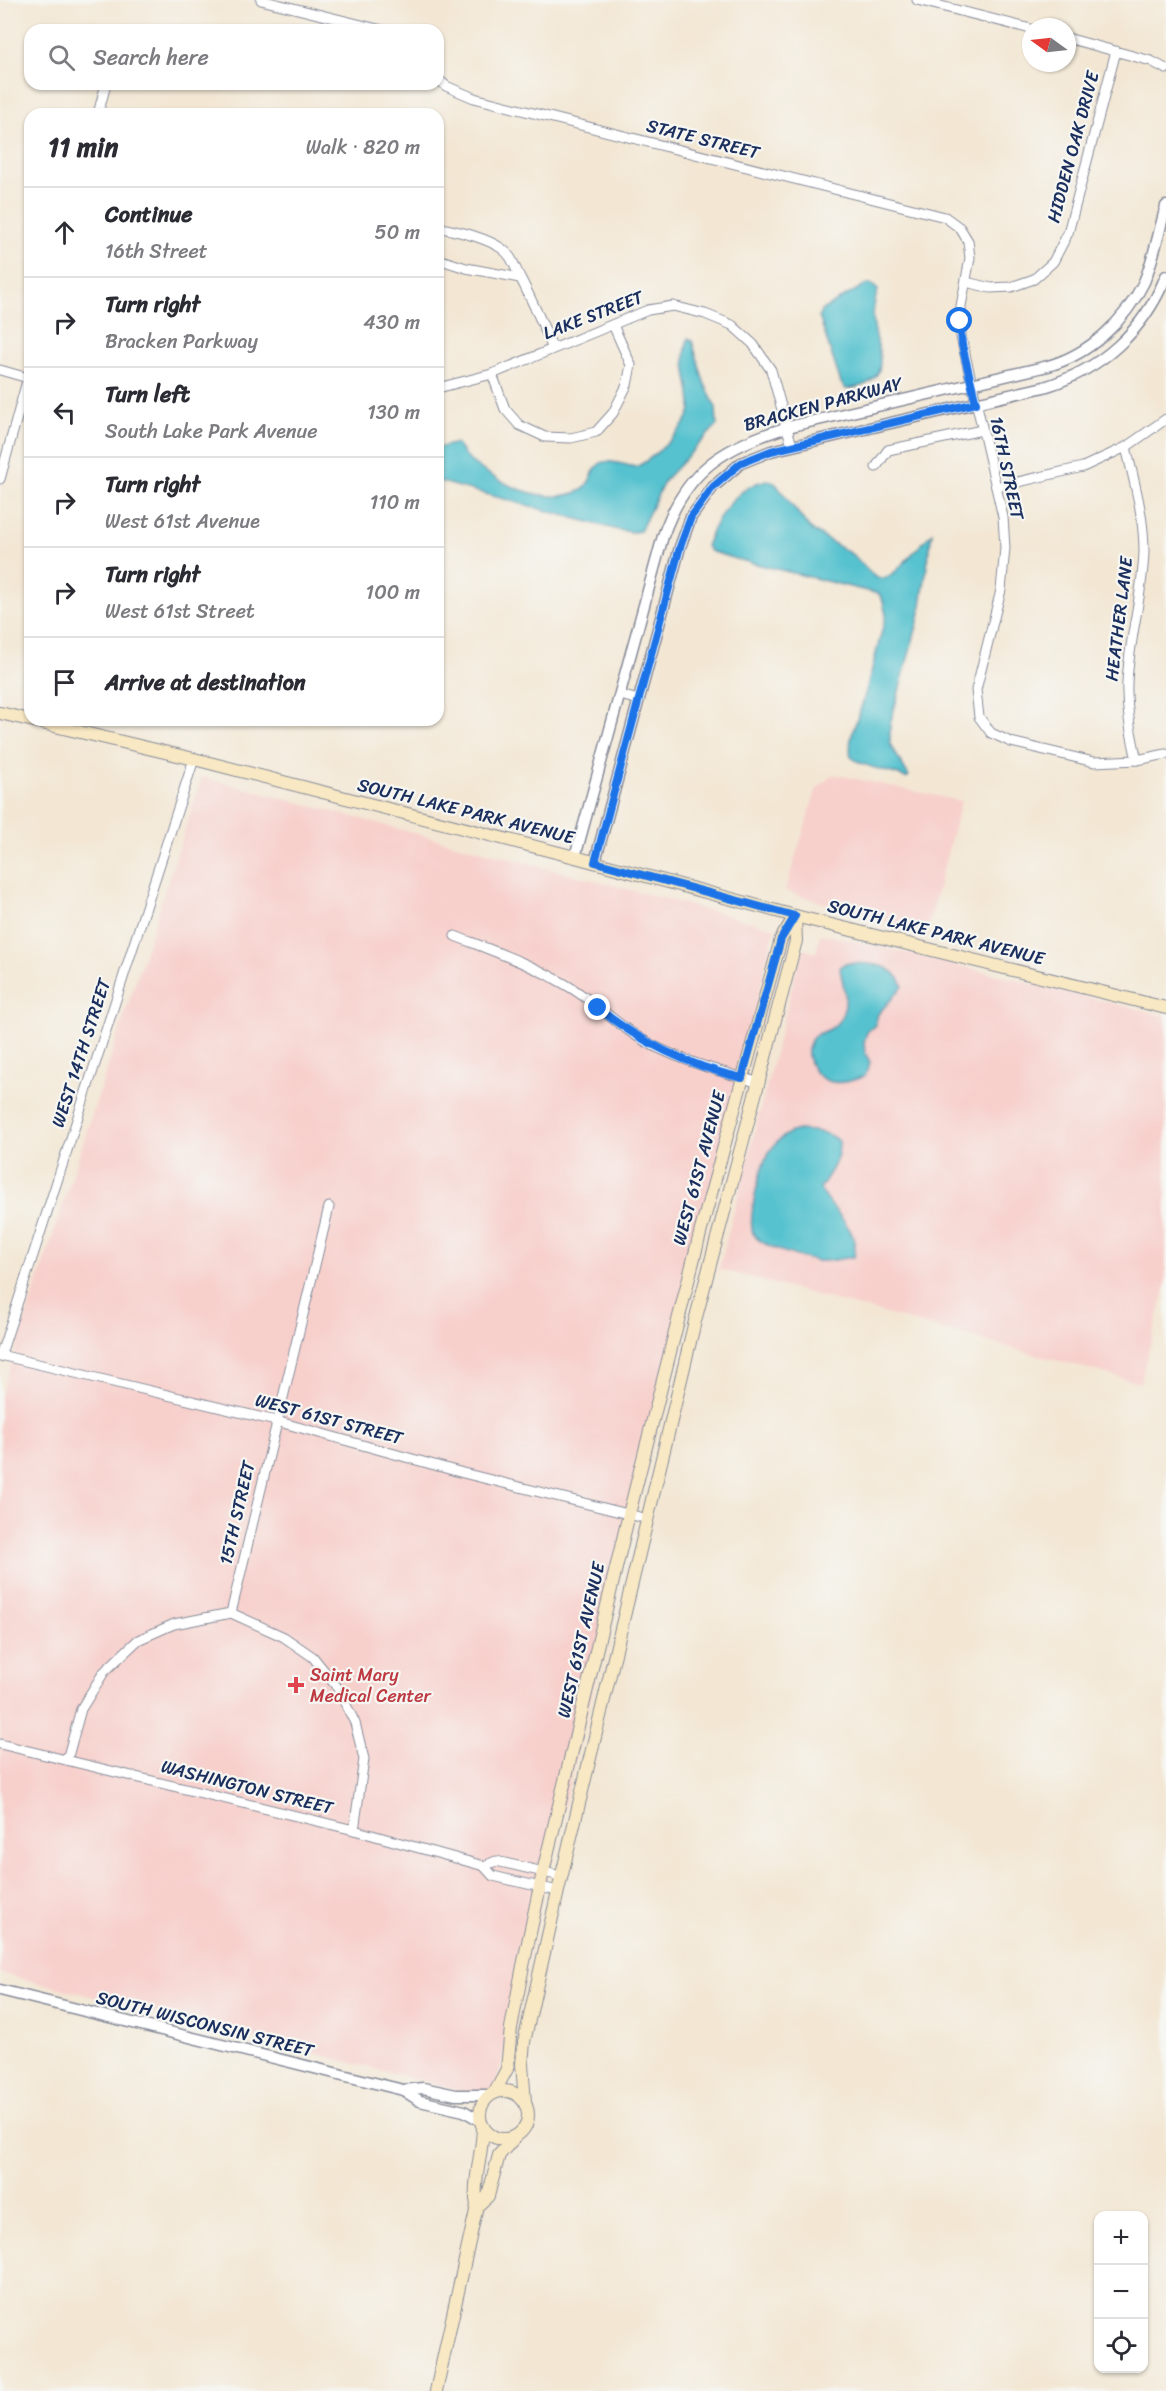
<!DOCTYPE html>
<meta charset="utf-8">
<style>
:root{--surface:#fff;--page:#f7f7f7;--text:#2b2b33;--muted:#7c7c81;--line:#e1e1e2}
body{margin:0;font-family:Sriracha,sans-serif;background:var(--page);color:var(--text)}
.controls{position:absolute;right:18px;bottom:18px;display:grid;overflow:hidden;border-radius:12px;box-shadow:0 2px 4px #0004}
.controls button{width:54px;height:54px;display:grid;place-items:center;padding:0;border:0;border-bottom:2px solid var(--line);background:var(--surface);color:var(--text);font:30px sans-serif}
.compass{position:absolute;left:1022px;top:18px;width:54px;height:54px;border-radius:50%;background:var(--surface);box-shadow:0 2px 4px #0004;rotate:285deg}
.stop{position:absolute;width:18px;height:18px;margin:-14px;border:4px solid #1a73e8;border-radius:50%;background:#fff}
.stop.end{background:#1a73e8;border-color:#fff;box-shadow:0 2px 6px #0008}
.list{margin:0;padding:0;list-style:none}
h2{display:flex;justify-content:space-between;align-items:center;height:78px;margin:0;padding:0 24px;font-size:26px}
h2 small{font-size:20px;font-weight:400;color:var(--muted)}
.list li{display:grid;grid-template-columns:39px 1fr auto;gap:18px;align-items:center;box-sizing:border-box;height:90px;padding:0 24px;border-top:2px solid var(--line)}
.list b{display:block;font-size:22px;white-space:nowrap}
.list p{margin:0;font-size:20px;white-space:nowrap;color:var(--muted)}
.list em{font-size:20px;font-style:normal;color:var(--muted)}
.icon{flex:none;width:33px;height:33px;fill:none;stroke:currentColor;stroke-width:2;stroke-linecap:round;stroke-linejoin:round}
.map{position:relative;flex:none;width:1166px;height:2391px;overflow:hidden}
.search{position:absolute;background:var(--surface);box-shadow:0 2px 4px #0004;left:24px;top:24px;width:420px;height:66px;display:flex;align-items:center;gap:15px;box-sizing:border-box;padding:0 21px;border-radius:18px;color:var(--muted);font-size:22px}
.panel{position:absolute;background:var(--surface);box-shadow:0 2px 4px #0004;left:24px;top:108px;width:420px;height:618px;border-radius:18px}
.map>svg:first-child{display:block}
.built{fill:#f7d0cc}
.water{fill:#56c2cf;stroke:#387896;stroke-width:1.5}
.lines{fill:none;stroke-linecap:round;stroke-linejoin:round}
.minor-casing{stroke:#878b99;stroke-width:11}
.tertiary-casing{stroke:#878b99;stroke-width:13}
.secondary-casing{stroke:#878b99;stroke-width:14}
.minor{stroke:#fff;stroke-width:9}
.tertiary{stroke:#fff;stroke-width:10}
.secondary{stroke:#f8e8c3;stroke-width:12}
.route{stroke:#1a73e8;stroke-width:8}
.health-dot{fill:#e0444e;stroke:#f6f6f2;stroke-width:2}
.labels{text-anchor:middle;stroke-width:4.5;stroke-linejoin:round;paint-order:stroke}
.street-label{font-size:18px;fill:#1b2f5e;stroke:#f6f6f2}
.health-label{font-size:18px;fill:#be3a42;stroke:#f6f6f2;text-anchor:start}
</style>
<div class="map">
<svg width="1166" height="2391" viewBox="0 0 1166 2391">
<rect width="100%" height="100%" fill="#f6f6f2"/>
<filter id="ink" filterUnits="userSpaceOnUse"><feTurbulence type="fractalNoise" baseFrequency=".0167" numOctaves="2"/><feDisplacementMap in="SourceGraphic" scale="12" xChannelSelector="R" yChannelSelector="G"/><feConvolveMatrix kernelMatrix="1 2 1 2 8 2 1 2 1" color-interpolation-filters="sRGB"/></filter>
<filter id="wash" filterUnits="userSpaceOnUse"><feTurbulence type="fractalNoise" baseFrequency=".008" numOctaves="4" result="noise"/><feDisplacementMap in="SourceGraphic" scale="24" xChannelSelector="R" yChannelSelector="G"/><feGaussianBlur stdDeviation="1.35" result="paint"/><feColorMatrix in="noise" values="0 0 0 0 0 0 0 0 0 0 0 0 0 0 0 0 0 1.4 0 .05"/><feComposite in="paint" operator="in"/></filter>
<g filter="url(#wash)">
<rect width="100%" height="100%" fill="#f3e7d4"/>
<g class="built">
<polygon points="833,774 961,801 926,934 785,891 816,790"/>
<polygon points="202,777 775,928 493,2099 0,1973 0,1397"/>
<polygon points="820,934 870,944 1166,1016 1166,1286 1140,1383 719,1269 802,948 816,953"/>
</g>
<g class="water">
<path d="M871,284l7,6c-3,9 -5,19 -5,28 1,24 20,55 -9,67 -7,2 -12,4 -18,4l-5,-6 -22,-67 3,-6 41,-24z"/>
<path d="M688,338l4,3 12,41 12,26 1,17 -52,55 -25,51 -7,1 -15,-2 -180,-49v-33l18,-5c4,6 8,13 14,18 28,22 76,47 112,29 9,-5 11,-26 22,-28 11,-2 21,4 32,5 15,-7 55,-42 55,-60 0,-26 -11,-39 -3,-69z"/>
<path d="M768,480l8,4 34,45 43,26 22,22 9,2 12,-8 36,-38 -13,85 -29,106v20l19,32 -3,2c-17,-8 -41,-10 -55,-21 -4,-22 8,-38 13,-59 8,-28 15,-56 22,-83l-3,-14 -4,-7 -143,-35 -26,-8 -4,-5c10,-28 31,-61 62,-66z"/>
<path d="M845,963c23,1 48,-2 58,23l-25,28 -3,11 -8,7 -3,10 1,11 5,9 -5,14c-11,4 -25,9 -37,5 -16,-6 -26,-26 -16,-42 5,-10 22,-3 31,-26 6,-16 -1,-30 -3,-45z"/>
<path d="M799,1130c16,1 27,1 40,11 1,19 -9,32 -19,47 11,24 41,40 34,69 -12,1 -26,5 -37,4 -14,-2 -56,-15 -63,-26 -8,-13 7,-72 16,-84 7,-10 17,-19 29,-21z"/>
</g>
</g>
<g filter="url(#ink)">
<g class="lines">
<defs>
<g id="minor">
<polyline points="261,0 382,30"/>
<polyline points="917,0 1031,29"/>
<polyline points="1067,38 1151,61 1166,69"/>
<polyline points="438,79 446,86 474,98 945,217 960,228 968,241 970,258 961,306 961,337 1003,517 1005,548 1001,590 976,690 979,717 991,733 1011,742 1094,762 1137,760 1166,754"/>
<polyline points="98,114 106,84"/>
<path d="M438,227c20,5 45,9 63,21 12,8 13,19 20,31 11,22 22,45 31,68"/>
<polyline points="438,259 466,268 520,278"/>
<polyline points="966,282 991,288 1011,287 1034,279 1053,262 1068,233 1116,51"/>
<polyline points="0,370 28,378"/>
<polyline points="492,374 505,409 519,425 545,437 571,438 596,432 613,413 627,385 631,365 613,325"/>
<polyline points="438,388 492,374 648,310 673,306 705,314 732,325 753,344 771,370 792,446"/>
<path d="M1126,447c8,34 18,68 18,104 -1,44 -15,87 -17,132 -1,26 4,51 10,77"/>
<polyline points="876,467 888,450 982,430"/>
<polyline points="0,479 30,370"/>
<polyline points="996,487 1083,467 1126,447 1166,419"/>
<polyline points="620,695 639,700"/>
<path d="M455,936c41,16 81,30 118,53 28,18 52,43 83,58 33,16 69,26 104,36"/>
<polyline points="0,1355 276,1421 463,1473 648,1519"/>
<polyline points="0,1357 194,759"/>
<polyline points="231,1613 329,1207"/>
<polyline points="0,1744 354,1830 484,1866 493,1876 558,1891"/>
<polyline points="67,1760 81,1709 104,1672 138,1640 174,1624 231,1613 284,1637 313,1657 337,1687 355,1723 364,1759 354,1830"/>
<polyline points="484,1866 496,1861 561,1876"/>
</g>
<g id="tertiary">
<path d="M575,857l88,-321c23,-66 60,-89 125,-109l260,-61c42,-12 77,-45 96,-84 10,-24 15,-51 22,-76"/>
<path d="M595,862l85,-315 11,-30 22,-30 28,-24 30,-12 273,-64c57,-17 100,-56 122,-111"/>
<polyline points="0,1990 403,2090 420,2101 464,2111 481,2121"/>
<polyline points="403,2090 423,2088 456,2095 490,2095"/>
</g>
<g id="secondary">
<polyline points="0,713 194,759 575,857 795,916 1166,1008"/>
<circle cx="504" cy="2115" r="24"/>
<polyline points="494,2093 507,2069 511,2028 523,1966 543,1872 629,1514 701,1230 781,939 795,916"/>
<polyline points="525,2102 522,2064 524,2042 558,1891 695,1321 796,941 795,916"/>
<polyline points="477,2206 488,2196 499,2155 515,2137"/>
<path d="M436,2391l41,-185c-5,-23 6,-54 6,-80"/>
</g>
</defs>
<use href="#minor" class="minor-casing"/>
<use href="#tertiary" class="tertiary-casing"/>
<use href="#secondary" class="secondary-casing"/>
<use href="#minor" class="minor"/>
<use href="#tertiary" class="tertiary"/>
<use href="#secondary" class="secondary"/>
</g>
</g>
<g class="lines" filter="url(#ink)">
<path class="route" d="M598,1008c41,34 92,58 144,70l39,-139 14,-23 -200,-54 85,-315 11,-30 22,-30 28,-24 30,-12 205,-48 -14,-58 -2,-24"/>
</g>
<path class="health-dot" d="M293 1676h6v6h6v6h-6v6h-6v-6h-6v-6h6z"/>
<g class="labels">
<g class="street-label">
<text transform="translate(703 139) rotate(14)" y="6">STATE STREET</text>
<text transform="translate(1073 147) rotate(-75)" y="6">HIDDEN OAK DRIVE</text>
<text transform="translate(593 315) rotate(-21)" y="6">LAKE STREET</text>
<text transform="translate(823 404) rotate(-15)" y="6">BRACKEN PARKWAY</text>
<text transform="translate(1007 468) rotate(78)" y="6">16TH STREET</text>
<text transform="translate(1119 619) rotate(-83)" y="6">HEATHER LANE</text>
<text transform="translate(466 811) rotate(14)" y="6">SOUTH LAKE PARK AVENUE</text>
<text transform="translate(936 932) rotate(14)" y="6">SOUTH LAKE PARK AVENUE</text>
<text transform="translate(81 1053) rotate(-72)" y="6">WEST 14TH STREET</text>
<text transform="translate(699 1168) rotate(-75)" y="6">WEST 61ST AVENUE</text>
<text transform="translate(329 1419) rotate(15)" y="6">WEST 61ST STREET</text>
<text transform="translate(237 1513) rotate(-77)" y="6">15TH STREET</text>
<text transform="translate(581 1640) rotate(-77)" y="6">WEST 61ST AVENUE</text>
<text transform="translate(247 1787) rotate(14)" y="6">WASHINGTON STREET</text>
<text transform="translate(205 2024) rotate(14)" y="6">SOUTH WISCONSIN STREET</text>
</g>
<g class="health-label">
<text x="310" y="1681">Saint Mary<tspan x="310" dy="21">Medical Center</tspan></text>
</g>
</g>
</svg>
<div class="controls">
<button>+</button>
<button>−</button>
<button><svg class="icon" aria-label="locate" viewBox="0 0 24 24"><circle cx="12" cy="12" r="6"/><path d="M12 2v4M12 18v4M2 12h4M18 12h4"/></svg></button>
</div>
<svg class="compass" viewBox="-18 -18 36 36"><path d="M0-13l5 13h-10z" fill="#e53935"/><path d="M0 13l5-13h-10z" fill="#7c7c81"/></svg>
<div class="stop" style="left:960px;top:321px"></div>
<div class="stop end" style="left:598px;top:1008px"></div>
<div class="search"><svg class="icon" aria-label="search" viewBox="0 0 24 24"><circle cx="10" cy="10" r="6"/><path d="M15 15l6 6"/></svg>Search here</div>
<section class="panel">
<h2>11 min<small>Walk · 820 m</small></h2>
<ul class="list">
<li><svg class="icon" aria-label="ahead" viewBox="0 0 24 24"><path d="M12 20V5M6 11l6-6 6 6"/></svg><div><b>Continue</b><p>16th Street</p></div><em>50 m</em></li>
<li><svg class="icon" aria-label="right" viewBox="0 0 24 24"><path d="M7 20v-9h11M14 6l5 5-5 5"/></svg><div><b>Turn right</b><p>Bracken Parkway</p></div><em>430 m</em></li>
<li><svg class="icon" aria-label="left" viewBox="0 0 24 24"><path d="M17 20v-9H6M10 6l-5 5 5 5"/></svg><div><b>Turn left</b><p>South Lake Park Avenue</p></div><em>130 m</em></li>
<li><svg class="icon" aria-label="right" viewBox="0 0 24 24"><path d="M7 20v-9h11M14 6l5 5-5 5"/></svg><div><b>Turn right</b><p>West 61st Avenue</p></div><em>110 m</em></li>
<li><svg class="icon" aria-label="right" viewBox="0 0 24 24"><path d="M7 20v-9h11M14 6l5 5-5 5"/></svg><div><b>Turn right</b><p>West 61st Street</p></div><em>100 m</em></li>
<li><svg class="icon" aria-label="arrive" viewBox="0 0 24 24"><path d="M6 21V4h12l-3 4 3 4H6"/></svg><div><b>Arrive at destination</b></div></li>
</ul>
</section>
</div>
